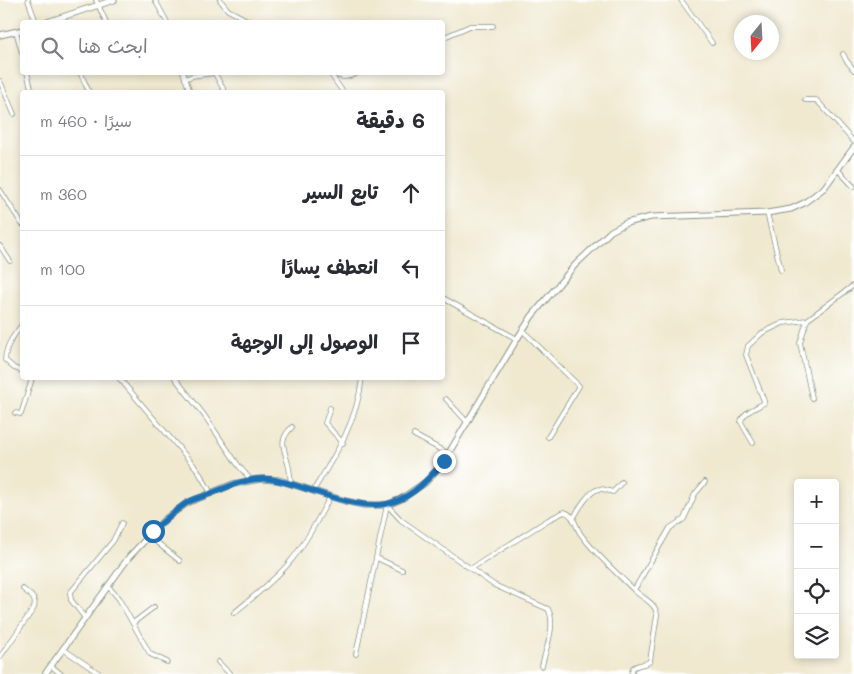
<!DOCTYPE html>
<html lang="ar">
<meta charset="utf-8">
<style>
:root{--surface:#fff;--page:#f2f2f3;--text:#2b2b33;--muted:#7c7c81;--line:#e1e1e2}
body{margin:0;font-family:Mali,"Playpen Sans Arabic",sans-serif;background:var(--page);color:var(--text);direction:rtl}
.controls{position:absolute;right:15px;bottom:15px;display:grid;overflow:hidden;border-radius:5px;box-shadow:0 2px 8px #0003}
.controls button{width:45px;height:45px;display:grid;place-items:center;padding:0;border:0;border-bottom:1px solid var(--line);background:var(--surface);color:var(--text);font:25px sans-serif}
.compass{position:absolute;left:734px;top:15px;width:45px;height:45px;border-radius:50%;background:var(--surface);box-shadow:0 2px 8px #0003;rotate:198deg}
.stop{position:absolute;width:15px;height:15px;margin:-11px;border:4px solid #1f6fb2;border-radius:50%;background:#fff}
.stop.end{background:#1f6fb2;border-color:#fff;box-shadow:0 1px 5px #0008}
.list{margin:0;padding:0;list-style:none}
h2{display:flex;justify-content:space-between;align-items:center;height:65px;margin:0;padding:0 20px;font-size:21px}
h2 small{font-size:16px;font-weight:400;color:var(--muted)}
.list li{display:grid;grid-template-columns:32px 1fr auto;gap:15px;align-items:center;box-sizing:border-box;height:75px;padding:0 20px;border-top:1px solid var(--line)}
.list b{display:block;font-size:19px;white-space:nowrap}
.list em{font-size:16px;font-style:normal;color:var(--muted)}
.icon{flex:none;width:28px;height:28px;fill:none;stroke:currentColor;stroke-width:2;stroke-linecap:round;stroke-linejoin:round}
.map{position:relative;flex:none;width:854px;height:674px;overflow:hidden;direction:ltr}
.search{position:absolute;background:var(--surface);box-shadow:0 2px 8px #0003;left:20px;top:20px;width:425px;height:55px;display:flex;align-items:center;gap:12px;box-sizing:border-box;padding:0 18px;border-radius:5px;color:var(--muted);font-size:19px}
.panel{position:absolute;background:var(--surface);box-shadow:0 2px 8px #0003;left:20px;top:90px;width:425px;height:290px;border-radius:5px;direction:rtl}
.map>svg:first-child{display:block}
.lines{fill:none;stroke-linecap:round;stroke-linejoin:round}
.minor-casing{stroke:#889382;stroke-width:5.5}
.tertiary-casing{stroke:#889382;stroke-width:7}
.minor{stroke:#fff;stroke-width:4}
.tertiary{stroke:#fff;stroke-width:5}
.route{stroke:#1f6fb2;stroke-width:6}
</style>
<div class="map">
<svg width="854" height="674" viewBox="0 0 854 674">
<rect width="100%" height="100%" fill="#fff"/>
<filter id="ink" filterUnits="userSpaceOnUse"><feTurbulence type="fractalNoise" baseFrequency=".02" numOctaves="2"/><feDisplacementMap in="SourceGraphic" scale="10" xChannelSelector="R" yChannelSelector="G"/><feConvolveMatrix kernelMatrix="1 2 1 2 8 2 1 2 1" color-interpolation-filters="sRGB"/></filter>
<filter id="wash" filterUnits="userSpaceOnUse"><feTurbulence type="fractalNoise" baseFrequency=".0096" numOctaves="4" result="noise"/><feDisplacementMap in="SourceGraphic" scale="20" xChannelSelector="R" yChannelSelector="G"/><feGaussianBlur stdDeviation="1.12" result="paint"/><feColorMatrix in="noise" values="0 0 0 0 0 0 0 0 0 0 0 0 0 0 0 0 0 1.4 0 .05"/><feComposite in="paint" operator="in"/></filter>
<g filter="url(#wash)">
<rect width="100%" height="100%" fill="#f0e9d0"/>
</g>
<g filter="url(#ink)">
<g class="lines">
<defs>
<g id="minor">
<polyline points="28,0 36,22"/>
<polyline points="96,0 106,22"/>
<polyline points="155,0 167,22"/>
<polyline points="220,0 228,10 251,22"/>
<polyline points="681,0 712,43"/>
<polyline points="16,31 22,53"/>
<polyline points="442,38 470,26 493,26"/>
<polyline points="843,54 846,60 854,70"/>
<polyline points="27,72 32,92"/>
<polyline points="80,72 89,92"/>
<polyline points="183,72 190,92"/>
<polyline points="214,72 225,92"/>
<polyline points="329,72 343,92"/>
<path d="M332,72c9,8 18,5 28,0"/>
<polyline points="185,79 192,76 214,73"/>
<polyline points="0,81 14,114"/>
<polyline points="805,100 816,100 821,105 854,142"/>
<polyline points="838,170 854,187"/>
<polyline points="0,190 22,224"/>
<polyline points="767,213 781,270"/>
<polyline points="0,246 10,261"/>
<polyline points="443,298 517,339"/>
<polyline points="807,320 800,343 812,398"/>
<path d="M22,325c-9,11 -16,20 -17,35l9,8 8,3"/>
<polyline points="522,330 579,386 548,437"/>
<polyline points="119,378 197,469 211,493"/>
<polyline points="175,378 204,415 238,465 251,480"/>
<polyline points="446,399 468,423"/>
<polyline points="330,408 325,423 343,443"/>
<polyline points="15,413 21,414 31,382 31,378"/>
<polyline points="414,435 449,454"/>
<path d="M753,443l-12,-21c2,-10 15,-14 23,-19v-2l-18,-46 2,-9 14,-13 21,-10 24,-3 47,-35"/>
<path d="M291,484c-1,-7 -1,-14 -3,-20 -4,-17 -10,-23 4,-37"/>
<path d="M313,491c23,-37 44,-69 49,-113"/>
<path d="M387,505l14,15 93,65 54,24c9,16 -3,41 -6,57"/>
<path d="M573,519c5,-9 17,-31 28,-30 4,0 8,2 12,3l9,-10"/>
<polyline points="149,536 180,561"/>
<polyline points="377,558 402,570"/>
<path d="M472,568l76,-48 16,-8c10,2 11,13 16,21 12,18 38,41 54,57l36,-62 14,-9 11,-25 10,-12"/>
<polyline points="108,586 119,599 150,654 167,662"/>
<path d="M234,613c19,-16 39,-31 55,-50 17,-20 29,-44 41,-66"/>
<polyline points="85,618 71,600 70,593 113,541 122,523"/>
<polyline points="133,623 154,607"/>
<polyline points="63,649 100,674"/>
<polyline points="356,654 387,505"/>
<path d="M0,657l34,-49c3,-10 -4,-13 -11,-19"/>
<polyline points="218,662 230,674"/>
<polyline points="51,666 61,674"/>
<path d="M631,674l2,-6c5,-4 13,-3 17,-7l7,-46c-1,-12 -15,-17 -23,-25"/>
</g>
<g id="tertiary">
<polyline points="47,22 114,0"/>
<polyline points="0,35 22,30"/>
<polyline points="45,674 129,557 165,519 187,503 233,484 260,479 279,480 345,501 364,505 387,505 401,499 426,482 444,461 517,339 532,316 575,265 611,231 626,223 651,217 767,213 791,209 804,203 824,188 854,147"/>
</g>
</defs>
<use href="#minor" class="minor-casing"/>
<use href="#tertiary" class="tertiary-casing"/>
<use href="#minor" class="minor"/>
<use href="#tertiary" class="tertiary"/>
</g>
</g>
<g class="lines" filter="url(#ink)">
<path class="route" d="M153,531c10,-10 21,-19 32,-27 8,-5 17,-7 25,-10 19,-8 38,-17 59,-15 15,2 29,7 44,12 62,21 87,24 131,-30"/>
</g>
</svg>
<div class="controls">
<button>+</button>
<button>−</button>
<button><svg class="icon" aria-label="locate" viewBox="0 0 24 24"><circle cx="12" cy="12" r="6"/><path d="M12 2v4M12 18v4M2 12h4M18 12h4"/></svg></button>
<button><svg class="icon" aria-label="layers" viewBox="0 0 24 24"><path d="M12 4l9 5-9 5-9-5zM3 14l9 5 9-5"/></svg></button>
</div>
<svg class="compass" viewBox="-18 -18 36 36"><path d="M0-13l5 13h-10z" fill="#e53935"/><path d="M0 13l5-13h-10z" fill="#7c7c81"/></svg>
<div class="stop" style="left:153px;top:531px"></div>
<div class="stop end" style="left:444px;top:461px"></div>
<div class="search"><svg class="icon" aria-label="search" viewBox="0 0 24 24"><circle cx="10" cy="10" r="6"/><path d="M15 15l6 6"/></svg>ابحث هنا</div>
<section class="panel">
<h2>6 دقيقة<small>سيرًا · 460 m</small></h2>
<ul class="list">
<li><svg class="icon" aria-label="ahead" viewBox="0 0 24 24"><path d="M12 20V5M6 11l6-6 6 6"/></svg><div><b>تابع السير</b></div><em>360 m</em></li>
<li><svg class="icon" aria-label="left" viewBox="0 0 24 24"><path d="M17 20v-9H6M10 6l-5 5 5 5"/></svg><div><b>انعطف يسارًا</b></div><em>100 m</em></li>
<li><svg class="icon" aria-label="arrive" viewBox="0 0 24 24"><path d="M6 21V4h12l-3 4 3 4H6"/></svg><div><b>الوصول إلى الوجهة</b></div></li>
</ul>
</section>
</div>
